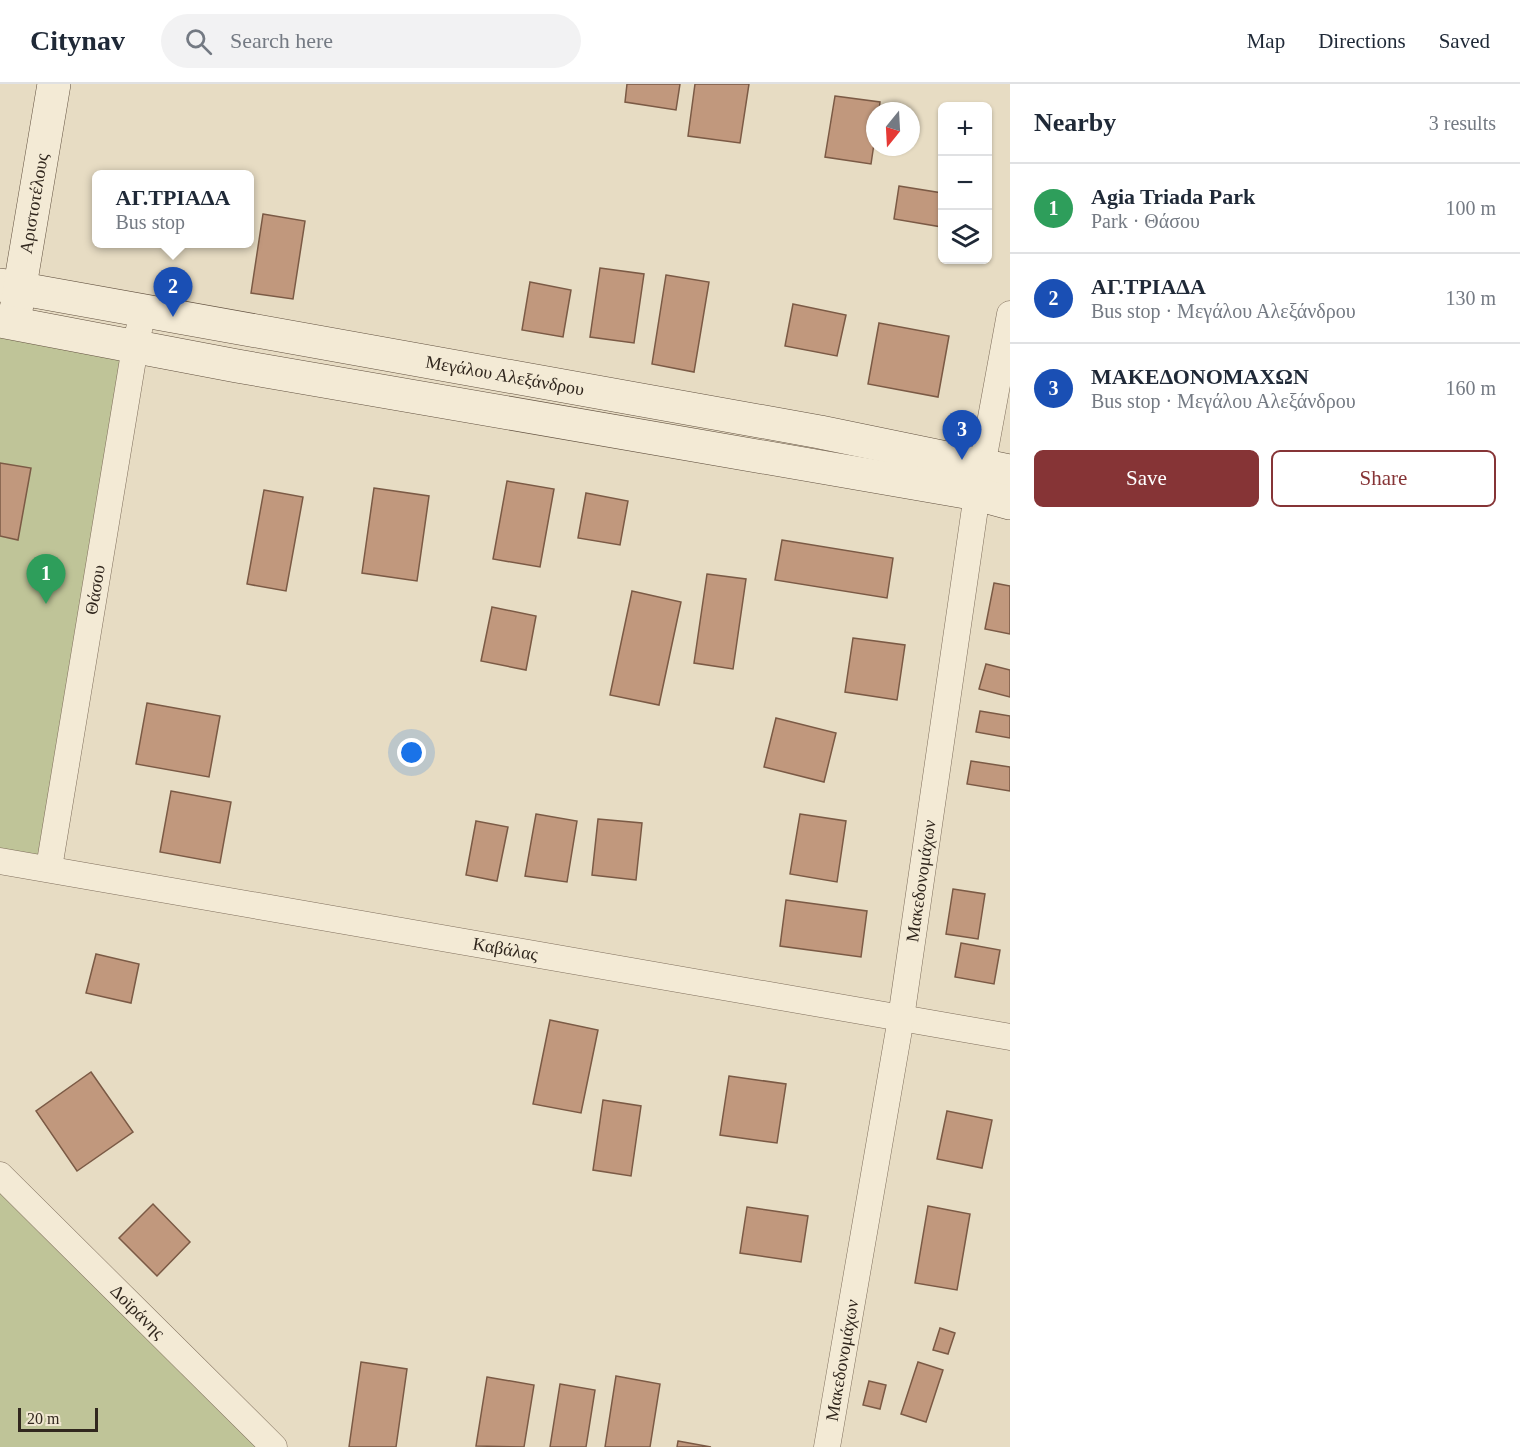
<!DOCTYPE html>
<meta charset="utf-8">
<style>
:root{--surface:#fff;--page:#f2f2f3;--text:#1f2937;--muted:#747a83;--line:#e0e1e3;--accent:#863436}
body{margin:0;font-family:"Times New Roman",serif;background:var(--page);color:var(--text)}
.controls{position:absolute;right:18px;top:18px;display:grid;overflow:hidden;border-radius:9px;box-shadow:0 2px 4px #0004}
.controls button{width:54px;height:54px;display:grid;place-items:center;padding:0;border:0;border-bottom:2px solid var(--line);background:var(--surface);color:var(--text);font:30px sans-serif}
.compass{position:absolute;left:866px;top:18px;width:54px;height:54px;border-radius:50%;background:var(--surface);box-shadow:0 2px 4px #0004;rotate:198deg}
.scale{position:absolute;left:18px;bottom:15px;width:80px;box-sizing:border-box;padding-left:6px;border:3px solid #31271e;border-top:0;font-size:16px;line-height:21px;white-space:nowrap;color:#31271e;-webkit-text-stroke:4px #f0e7d1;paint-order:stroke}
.you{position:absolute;left:412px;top:669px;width:21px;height:21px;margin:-15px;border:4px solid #fff;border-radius:50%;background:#1a73e8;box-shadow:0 0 0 9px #1a73e833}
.badge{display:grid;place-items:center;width:39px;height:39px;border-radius:50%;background:var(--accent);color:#fff;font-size:20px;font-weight:700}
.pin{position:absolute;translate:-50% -50px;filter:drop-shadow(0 2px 3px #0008)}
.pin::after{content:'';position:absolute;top:32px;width:21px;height:18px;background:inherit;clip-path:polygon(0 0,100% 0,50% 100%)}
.popup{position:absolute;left:92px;top:86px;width:162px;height:78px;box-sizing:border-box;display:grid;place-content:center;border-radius:9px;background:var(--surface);filter:drop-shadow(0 2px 4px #0005);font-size:20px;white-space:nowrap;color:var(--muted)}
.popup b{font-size:22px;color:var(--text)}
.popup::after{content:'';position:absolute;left:50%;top:100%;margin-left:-12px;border:12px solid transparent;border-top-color:var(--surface)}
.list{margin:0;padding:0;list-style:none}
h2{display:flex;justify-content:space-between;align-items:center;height:78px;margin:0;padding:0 24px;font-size:26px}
h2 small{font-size:20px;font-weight:400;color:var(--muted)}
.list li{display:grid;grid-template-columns:39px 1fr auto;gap:18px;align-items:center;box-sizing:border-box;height:90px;padding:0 24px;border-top:2px solid var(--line)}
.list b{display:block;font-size:22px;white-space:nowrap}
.list p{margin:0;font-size:20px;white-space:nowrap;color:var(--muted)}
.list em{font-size:20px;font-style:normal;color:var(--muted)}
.actions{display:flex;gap:12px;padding:18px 24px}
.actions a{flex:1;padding:14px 0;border:2px solid var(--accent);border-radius:9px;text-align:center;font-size:21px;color:var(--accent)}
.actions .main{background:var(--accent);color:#fff}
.icon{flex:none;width:33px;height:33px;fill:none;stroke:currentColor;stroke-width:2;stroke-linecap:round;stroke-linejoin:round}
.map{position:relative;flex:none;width:1010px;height:1363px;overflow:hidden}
header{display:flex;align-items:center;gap:36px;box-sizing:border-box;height:84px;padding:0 30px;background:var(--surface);border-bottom:2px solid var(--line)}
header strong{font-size:28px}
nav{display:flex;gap:33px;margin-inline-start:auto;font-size:21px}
.search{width:420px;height:54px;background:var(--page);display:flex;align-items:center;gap:15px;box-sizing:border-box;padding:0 21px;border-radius:33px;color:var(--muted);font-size:22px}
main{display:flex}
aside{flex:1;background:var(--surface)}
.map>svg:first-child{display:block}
.green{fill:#bfc498}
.building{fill:#c1987d;stroke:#7b5a45;stroke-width:1.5}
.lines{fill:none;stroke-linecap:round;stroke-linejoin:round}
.street-casing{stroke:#7f6e5c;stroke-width:27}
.secondary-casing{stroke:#61503f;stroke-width:34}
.street{stroke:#f3ead5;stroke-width:26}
.secondary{stroke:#f3ead5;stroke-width:33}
.labels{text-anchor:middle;stroke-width:6;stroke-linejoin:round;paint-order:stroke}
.street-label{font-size:18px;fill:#31271e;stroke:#f0e7d1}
</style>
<header>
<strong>Citynav</strong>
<div class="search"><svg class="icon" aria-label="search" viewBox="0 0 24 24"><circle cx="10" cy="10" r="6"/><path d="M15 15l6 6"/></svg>Search here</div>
<nav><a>Map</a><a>Directions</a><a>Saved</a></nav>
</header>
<main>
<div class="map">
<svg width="1010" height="1363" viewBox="0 0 1010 1363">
<rect width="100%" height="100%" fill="#e7dcc3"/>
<g class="green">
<polygon points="0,237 135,263 49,784 0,777"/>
<polygon points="0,1091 274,1363 0,1363"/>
</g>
<g class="building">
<polygon points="627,0 680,0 676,26 625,18"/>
<polygon points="695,0 749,0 740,59 688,52"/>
<polygon points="835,12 880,18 879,27 875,27 875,53 871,80 825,73"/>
<polygon points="899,102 942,109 942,143 894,135"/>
<polygon points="263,130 305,137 293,215 251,209"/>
<polygon points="600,184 644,190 634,259 590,253"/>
<polygon points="666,191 709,198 694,288 652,280"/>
<polygon points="530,198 571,206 563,253 522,246"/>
<polygon points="793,220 846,231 837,272 785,262"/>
<polygon points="879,239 949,252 938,313 868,300"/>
<polygon points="0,379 31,384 18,456 0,452"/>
<polygon points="507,397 554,405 540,483 493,475"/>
<polygon points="374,404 429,412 417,497 362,489"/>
<polygon points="264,406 303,413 286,507 247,500"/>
<polygon points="586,409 628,417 620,461 578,454"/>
<polygon points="782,456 893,474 887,514 775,496"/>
<polygon points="707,490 746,495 733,585 694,579"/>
<polygon points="994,499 1010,502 1010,550 985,545"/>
<polygon points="632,507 681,518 659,621 610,611"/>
<polygon points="492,523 536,532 526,586 481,577"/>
<polygon points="853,554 905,561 897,616 845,608"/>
<polygon points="986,580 1010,586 1010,613 979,605"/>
<polygon points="147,619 220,632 209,693 136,680"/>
<polygon points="980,627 1010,632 1010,654 976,648"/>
<polygon points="776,634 836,649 824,698 764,683"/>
<polygon points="971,677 1010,683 1010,707 967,700"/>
<polygon points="171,707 231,718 220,779 160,768"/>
<polygon points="536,730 577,737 567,798 525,792"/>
<polygon points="800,730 846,737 837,798 790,790"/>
<polygon points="598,735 642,739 636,796 592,791"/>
<polygon points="476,737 508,743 497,797 466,791"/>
<polygon points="953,805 985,810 978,855 946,850"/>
<polygon points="786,816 867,827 861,873 780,862"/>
<polygon points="961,859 1000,866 994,900 955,893"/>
<polygon points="96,870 139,880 131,919 86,909"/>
<polygon points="550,936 598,946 581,1029 533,1020"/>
<polygon points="91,988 133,1048 77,1087 36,1027"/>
<polygon points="729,992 786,1000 777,1059 720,1051"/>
<polygon points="603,1016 641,1022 631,1092 593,1086"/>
<polygon points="947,1027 992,1036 982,1084 937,1075"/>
<polygon points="153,1120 190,1158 157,1192 119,1154"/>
<polygon points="928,1122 970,1130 957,1206 915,1199"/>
<polygon points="747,1123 808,1132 801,1178 740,1169"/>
<polygon points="940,1244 955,1249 948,1270 933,1266"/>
<polygon points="361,1278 407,1285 396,1363 349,1363"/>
<polygon points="918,1278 943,1286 926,1338 901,1330"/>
<polygon points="616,1292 660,1300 650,1363 605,1363"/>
<polygon points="487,1293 534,1301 524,1363 476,1362"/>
<polygon points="869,1297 886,1301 880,1325 863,1321"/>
<polygon points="560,1300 595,1306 586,1363 550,1363"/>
<polygon points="678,1357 711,1363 677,1363"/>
</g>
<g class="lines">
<defs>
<g id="street">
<path id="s1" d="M0,777l1010,176"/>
<path id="s2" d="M49,784l86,-521 8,-35"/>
<path id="s3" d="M0,1091l274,272"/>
<path id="s4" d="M827,1363l74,-429 76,-524 33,-180"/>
</g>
<g id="secondary">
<path id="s5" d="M0,201l820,147 190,39"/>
<path id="s6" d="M16,226l38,-226"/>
<polyline points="0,237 237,282 977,410 1010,419"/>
</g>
</defs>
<use href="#street" class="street-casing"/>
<use href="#secondary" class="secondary-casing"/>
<use href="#street" class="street"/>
<use href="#secondary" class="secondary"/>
</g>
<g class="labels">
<g class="street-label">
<text dy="6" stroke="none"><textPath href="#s6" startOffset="108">Αριστοτέλους</textPath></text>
<text dy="6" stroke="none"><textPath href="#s5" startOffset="513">Μεγάλου Αλεξάνδρου</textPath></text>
<text dy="6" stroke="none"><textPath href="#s2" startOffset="282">Θάσου</textPath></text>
<text dy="6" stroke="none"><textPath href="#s4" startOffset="574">Μακεδονομάχων</textPath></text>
<text dy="6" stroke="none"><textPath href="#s1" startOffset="513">Καβάλας</textPath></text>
<text dy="6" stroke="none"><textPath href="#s3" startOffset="194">Δοϊράνης</textPath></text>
<text dy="6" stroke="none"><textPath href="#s4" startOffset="88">Μακεδονομάχων</textPath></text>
</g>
</g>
</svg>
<div class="controls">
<button>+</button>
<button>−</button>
<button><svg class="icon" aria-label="layers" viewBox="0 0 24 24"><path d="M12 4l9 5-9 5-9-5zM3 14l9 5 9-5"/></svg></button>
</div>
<svg class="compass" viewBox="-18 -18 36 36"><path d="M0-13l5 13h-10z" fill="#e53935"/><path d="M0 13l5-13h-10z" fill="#747a83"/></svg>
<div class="scale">20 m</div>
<div class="you"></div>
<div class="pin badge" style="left:46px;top:520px;background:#2e9e5b">1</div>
<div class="pin badge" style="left:173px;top:233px;background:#1a4fb4">2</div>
<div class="popup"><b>ΑΓ.ΤΡΙΑΔΑ</b>Bus stop</div>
<div class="pin badge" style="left:962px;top:376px;background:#1a4fb4">3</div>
</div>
<aside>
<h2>Nearby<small>3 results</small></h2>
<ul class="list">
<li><span class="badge" style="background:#2e9e5b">1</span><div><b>Agia Triada Park</b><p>Park · Θάσου</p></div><em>100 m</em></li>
<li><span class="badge" style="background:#1a4fb4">2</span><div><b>ΑΓ.ΤΡΙΑΔΑ</b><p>Bus stop · Μεγάλου Αλεξάνδρου</p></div><em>130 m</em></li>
<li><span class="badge" style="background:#1a4fb4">3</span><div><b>ΜΑΚΕΔΟΝΟΜΑΧΩΝ</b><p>Bus stop · Μεγάλου Αλεξάνδρου</p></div><em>160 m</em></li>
</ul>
<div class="actions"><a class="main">Save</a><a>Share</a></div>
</aside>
</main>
